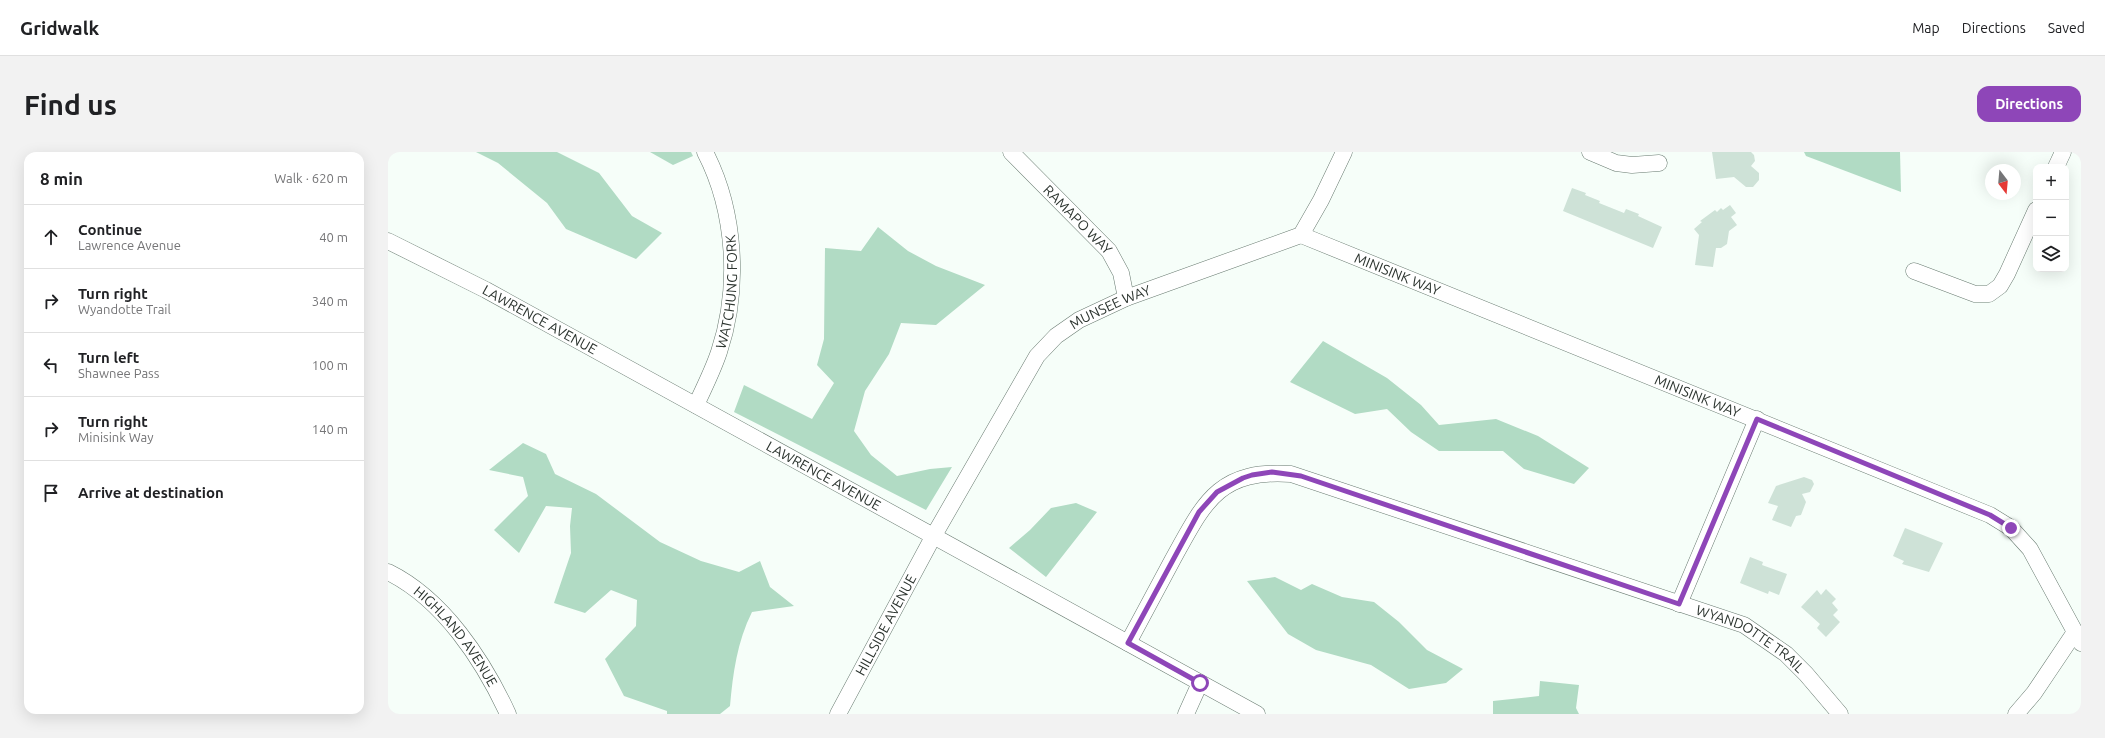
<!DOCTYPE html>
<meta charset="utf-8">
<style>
:root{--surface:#fff;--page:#f2f2f2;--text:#202124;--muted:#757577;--line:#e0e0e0;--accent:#8e46b8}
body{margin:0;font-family:Ubuntu,sans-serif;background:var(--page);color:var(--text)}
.controls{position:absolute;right:12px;top:12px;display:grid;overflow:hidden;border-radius:8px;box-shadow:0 4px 16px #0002}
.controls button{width:36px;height:36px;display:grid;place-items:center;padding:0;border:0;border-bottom:1px solid var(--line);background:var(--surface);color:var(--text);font:20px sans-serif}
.compass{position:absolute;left:1597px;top:12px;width:36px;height:36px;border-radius:50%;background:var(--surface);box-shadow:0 4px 16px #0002;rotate:164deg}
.stop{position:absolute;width:12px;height:12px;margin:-9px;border:3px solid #8e46b8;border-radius:50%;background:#fff}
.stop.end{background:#8e46b8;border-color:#fff;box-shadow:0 1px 4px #0008}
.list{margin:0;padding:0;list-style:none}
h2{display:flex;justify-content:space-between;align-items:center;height:52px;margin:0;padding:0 16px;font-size:17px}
h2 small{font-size:13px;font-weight:400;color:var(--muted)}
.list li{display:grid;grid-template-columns:26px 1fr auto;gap:12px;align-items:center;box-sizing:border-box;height:64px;padding:0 16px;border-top:1px solid var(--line)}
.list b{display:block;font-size:15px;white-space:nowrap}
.list p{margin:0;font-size:13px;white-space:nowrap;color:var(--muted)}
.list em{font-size:13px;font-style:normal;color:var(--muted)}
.icon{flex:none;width:22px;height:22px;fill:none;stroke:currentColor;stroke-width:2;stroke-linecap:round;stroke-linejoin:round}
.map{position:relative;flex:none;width:1693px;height:562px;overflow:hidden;border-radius:12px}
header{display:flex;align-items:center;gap:24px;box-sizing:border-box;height:56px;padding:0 20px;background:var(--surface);border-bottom:1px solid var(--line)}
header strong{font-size:19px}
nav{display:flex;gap:22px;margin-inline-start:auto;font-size:14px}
.intro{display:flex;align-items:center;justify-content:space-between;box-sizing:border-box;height:96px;padding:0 24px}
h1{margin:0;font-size:28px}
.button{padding:10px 18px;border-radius:12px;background:var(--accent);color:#fff;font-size:14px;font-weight:700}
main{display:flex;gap:24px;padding:0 24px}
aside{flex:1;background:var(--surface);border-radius:12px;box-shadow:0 4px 16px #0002}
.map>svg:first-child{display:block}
.green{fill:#b1dbc4}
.building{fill:#cee2d7}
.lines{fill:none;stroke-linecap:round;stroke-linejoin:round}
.street-casing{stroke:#697b71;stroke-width:17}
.street{stroke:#fff;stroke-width:16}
.route{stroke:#8e46b8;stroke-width:5}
.labels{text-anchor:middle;stroke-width:4;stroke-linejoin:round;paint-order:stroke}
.street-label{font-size:14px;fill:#2c342f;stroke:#f6fef9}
</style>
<header>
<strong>Gridwalk</strong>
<nav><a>Map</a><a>Directions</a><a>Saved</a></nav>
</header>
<div class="intro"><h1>Find us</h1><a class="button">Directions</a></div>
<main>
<aside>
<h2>8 min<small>Walk · 620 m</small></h2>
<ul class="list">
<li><svg class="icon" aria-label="ahead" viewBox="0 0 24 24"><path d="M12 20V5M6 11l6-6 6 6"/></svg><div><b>Continue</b><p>Lawrence Avenue</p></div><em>40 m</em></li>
<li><svg class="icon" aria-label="right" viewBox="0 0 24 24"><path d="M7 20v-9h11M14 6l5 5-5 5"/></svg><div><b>Turn right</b><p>Wyandotte Trail</p></div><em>340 m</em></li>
<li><svg class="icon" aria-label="left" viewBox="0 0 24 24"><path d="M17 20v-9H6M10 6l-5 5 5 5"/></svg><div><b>Turn left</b><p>Shawnee Pass</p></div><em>100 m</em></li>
<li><svg class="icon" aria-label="right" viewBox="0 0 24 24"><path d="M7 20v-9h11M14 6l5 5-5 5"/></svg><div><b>Turn right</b><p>Minisink Way</p></div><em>140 m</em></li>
<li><svg class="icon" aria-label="arrive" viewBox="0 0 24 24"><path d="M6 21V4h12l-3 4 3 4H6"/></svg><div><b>Arrive at destination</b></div></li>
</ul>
</aside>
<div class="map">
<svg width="1693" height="562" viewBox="0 0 1693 562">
<rect width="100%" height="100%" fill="#f6fef9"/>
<g class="green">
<polygon points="88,0 169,0 211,21 244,64 274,81 248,107 178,77 159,51 110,11"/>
<polygon points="262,0 303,0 305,4 285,13"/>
<polygon points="1416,0 1512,0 1513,40 1418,4"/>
<polygon points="490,75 520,99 548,114 597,133 548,173 513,171 501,202 477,239 466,279 483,303 509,324 542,317 564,315 538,358 346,260 356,233 424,267 446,231 429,213 436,187 437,96 473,99"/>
<polygon points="935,189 999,226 1033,253 1051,273 1108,267 1150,284 1201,316 1186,332 1136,317 1115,299 1051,299 1023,280 999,257 967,262 902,230"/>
<path d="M135,291l23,11 9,20 41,20 64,48 41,19 38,11 21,-11 10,26 24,19 -42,6c-15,30 -19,61 -22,94l-10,8h-53v-3l-43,-15 -19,-37 31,-33 1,-26 -26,-10 -26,23 -31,-10 17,-50 -1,-27 2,-18 -26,-2 -27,47 -25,-23 34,-34 -5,-19 -34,-7z"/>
<polygon points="688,351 709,360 658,425 621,396 642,378 663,356"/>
<polygon points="887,425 913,438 924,432 954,445 986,450 1011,470 1039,498 1075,517 1058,531 1021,537 983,513 928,498 900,482 859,429"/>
<polygon points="1152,529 1191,533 1188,556 1191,562 1105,562 1105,549 1151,544"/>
</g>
<g class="building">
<polygon points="1324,0 1363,0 1366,3 1367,9 1363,14 1371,21 1371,28 1365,35 1358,35 1346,25 1328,27"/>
<polygon points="1184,36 1198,41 1197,43 1212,49 1211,51 1236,61 1238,57 1251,62 1250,64 1274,75 1265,96 1175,59"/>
<polygon points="1342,53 1348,61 1343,65 1349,73 1341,79 1339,92 1333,96 1328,96 1325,115 1307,113 1311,83 1306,77 1314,70 1312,69 1327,58 1329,60 1333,56 1335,58"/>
<polygon points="1416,325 1424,328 1426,332 1422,340 1414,342 1418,350 1413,363 1408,364 1403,375 1384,368 1390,354 1380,351 1388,334"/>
<polygon points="1517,376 1555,391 1541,420 1514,412 1516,409 1505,404"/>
<polygon points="1362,405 1375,410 1374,413 1399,422 1391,443 1381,439 1380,442 1352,431"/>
<polygon points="1438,437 1448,447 1444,451 1450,458 1445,463 1452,470 1438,485 1429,476 1432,472 1413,455 1429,438 1433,443"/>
</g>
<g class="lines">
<defs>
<g id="street">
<path id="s1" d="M623,0l98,99 12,22 5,25"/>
<polyline points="1202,0 1228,11 1244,13 1271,11"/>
<polyline points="1668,15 1675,0"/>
<path id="s2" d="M913,83l689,280 21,13 19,21 51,94"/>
<path id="s3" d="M0,89l98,49 771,424"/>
<polyline points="1526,119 1587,142 1601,142 1612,134 1619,122 1648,58"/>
<path id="s4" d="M308,253c8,-17 17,-35 23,-53 21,-63 17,-140 -14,-200"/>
<path id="s5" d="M0,420c55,27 95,88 120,142"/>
<polyline points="1291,452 1369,267"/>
<path id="s6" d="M740,491c15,-28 30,-56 45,-84 31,-56 45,-90 118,-85l453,151 42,29 20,20 34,40"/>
<path id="s7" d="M450,562l95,-177 104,-181 19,-20 23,-16 47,-22 175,-63 20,-35 23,-48"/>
<polyline points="798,562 812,531"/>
<polyline points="1628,562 1646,541 1687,480"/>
</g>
</defs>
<use href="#street" class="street-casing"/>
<use href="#street" class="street"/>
</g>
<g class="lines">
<polyline class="route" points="812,531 740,491 811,360 829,340 855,326 864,323 884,320 913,324 1291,452 1369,267 1602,363 1623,376"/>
</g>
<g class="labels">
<g class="street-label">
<text dy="5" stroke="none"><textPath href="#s1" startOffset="95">RAMAPO WAY</textPath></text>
<text dy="5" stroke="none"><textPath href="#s2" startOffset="104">MINISINK WAY</textPath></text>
<text dy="5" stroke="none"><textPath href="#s4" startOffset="119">WATCHUNG FORK</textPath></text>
<text dy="5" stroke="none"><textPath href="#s7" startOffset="499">MUNSEE WAY</textPath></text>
<text dy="5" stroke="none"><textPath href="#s3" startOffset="171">LAWRENCE AVENUE</textPath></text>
<text dy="5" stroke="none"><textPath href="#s2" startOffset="428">MINISINK WAY</textPath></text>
<text dy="5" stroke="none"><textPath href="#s3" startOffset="495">LAWRENCE AVENUE</textPath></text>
<text dy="5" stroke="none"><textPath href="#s7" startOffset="101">HILLSIDE AVENUE</textPath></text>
<text dy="5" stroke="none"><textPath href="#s5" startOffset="95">HIGHLAND AVENUE</textPath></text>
<text dy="5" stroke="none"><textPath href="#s6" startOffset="743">WYANDOTTE TRAIL</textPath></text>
</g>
</g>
</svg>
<div class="controls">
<button>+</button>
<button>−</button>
<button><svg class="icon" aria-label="layers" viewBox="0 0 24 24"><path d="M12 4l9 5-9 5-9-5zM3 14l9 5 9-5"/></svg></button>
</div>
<svg class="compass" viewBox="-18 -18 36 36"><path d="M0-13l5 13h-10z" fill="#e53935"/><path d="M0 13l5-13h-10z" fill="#757577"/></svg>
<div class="stop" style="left:812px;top:531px"></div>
<div class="stop end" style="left:1623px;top:376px"></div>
</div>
</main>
